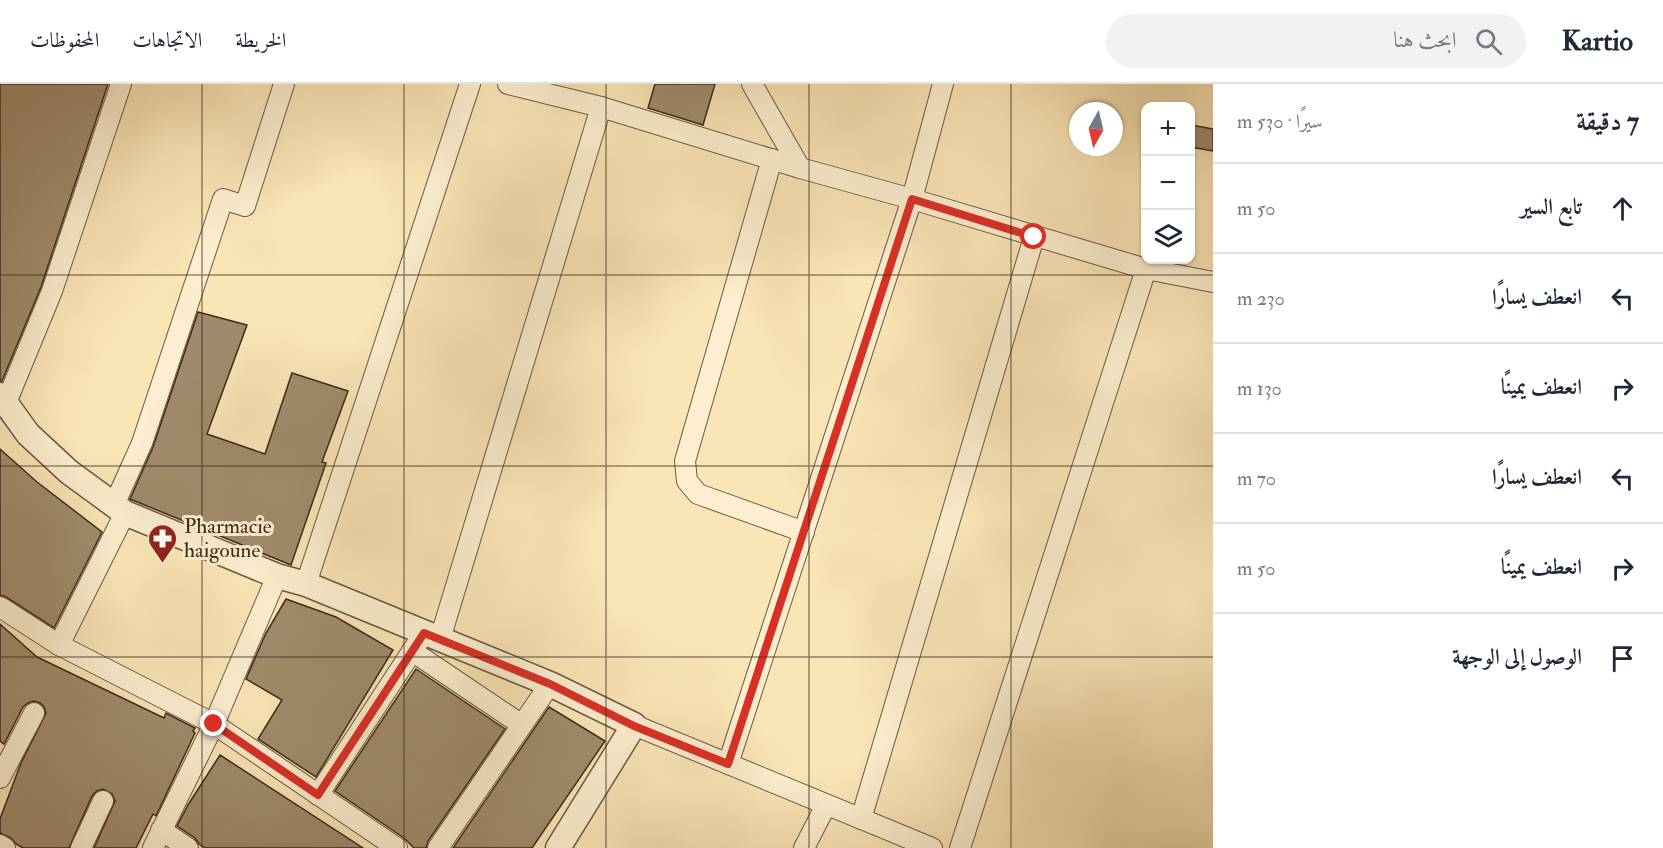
<!DOCTYPE html>
<html lang="ar">
<meta charset="utf-8">
<style>
:root{--surface:#fff;--page:#f2f2f3;--text:#1f2937;--muted:#747a83;--line:#e0e1e3}
body{margin:0;font-family:"IM FELL Double Pica",Amiri,serif;background:var(--page);color:var(--text);direction:rtl}
.controls{position:absolute;right:18px;top:18px;display:grid;overflow:hidden;border-radius:12px;box-shadow:0 2px 4px #0004}
.controls button{width:54px;height:54px;display:grid;place-items:center;padding:0;border:0;border-bottom:2px solid var(--line);background:var(--surface);color:var(--text);font:30px sans-serif}
.compass{position:absolute;left:1069px;top:18px;width:54px;height:54px;border-radius:50%;background:var(--surface);box-shadow:0 2px 4px #0004;rotate:188deg}
.stop{position:absolute;width:18px;height:18px;margin:-14px;border:4px solid #d93025;border-radius:50%;background:#fff}
.stop.end{background:#d93025;border-color:#fff;box-shadow:0 2px 6px #0008}
.list{margin:0;padding:0;list-style:none}
h2{display:flex;justify-content:space-between;align-items:center;height:78px;margin:0;padding:0 24px;font-size:26px}
h2 small{font-size:20px;font-weight:400;color:var(--muted)}
.list li{display:grid;grid-template-columns:39px 1fr auto;gap:18px;align-items:center;box-sizing:border-box;height:90px;padding:0 24px;border-top:2px solid var(--line)}
.list b{display:block;font-size:22px;white-space:nowrap}
.list em{font-size:20px;font-style:normal;color:var(--muted)}
.icon{flex:none;width:33px;height:33px;fill:none;stroke:currentColor;stroke-width:2;stroke-linecap:round;stroke-linejoin:round}
.map{position:relative;flex:none;width:1213px;height:764px;overflow:hidden;direction:ltr}
header{display:flex;align-items:center;gap:36px;box-sizing:border-box;height:84px;padding:0 30px;background:var(--surface);border-bottom:2px solid var(--line)}
header strong{font-size:28px}
nav{display:flex;gap:33px;margin-inline-start:auto;font-size:21px}
.search{width:420px;height:54px;background:var(--page);display:flex;align-items:center;gap:15px;box-sizing:border-box;padding:0 21px;border-radius:33px;color:var(--muted);font-size:22px}
main{display:flex}
aside{flex:1;background:var(--surface)}
.map>svg:first-child{display:block}
.building{fill:#9f8b6c;stroke:#3d291c;stroke-width:1.5}
.lines{fill:none;stroke-linecap:round;stroke-linejoin:round}
.minor-casing{stroke:#6c5842;stroke-width:22}
.tertiary-casing{stroke:#6c5842;stroke-width:27}
.minor{stroke:#fceecf;stroke-width:20}
.tertiary{stroke:#fceecf;stroke-width:24}
.route{stroke:#d93025;stroke-width:8}
.grid{fill:none;stroke:#3d291c;stroke-width:1.5;stroke-opacity:0.55}
.labels{text-anchor:middle;stroke-width:6;stroke-linejoin:round;paint-order:stroke}
.poi-label{font-size:21px;fill:#3d291c;stroke:#fceecf;text-anchor:start}
</style>
<header>
<strong>Kartio</strong>
<div class="search"><svg class="icon" aria-label="search" viewBox="0 0 24 24"><circle cx="10" cy="10" r="6"/><path d="M15 15l6 6"/></svg>ابحث هنا</div>
<nav><a>الخريطة</a><a>الاتجاهات</a><a>المحفوظات</a></nav>
</header>
<main>
<aside>
<h2>7 دقيقة<small>سيرًا · 530 m</small></h2>
<ul class="list">
<li><svg class="icon" aria-label="ahead" viewBox="0 0 24 24"><path d="M12 20V5M6 11l6-6 6 6"/></svg><div><b>تابع السير</b></div><em>50 m</em></li>
<li><svg class="icon" aria-label="left" viewBox="0 0 24 24"><path d="M17 20v-9H6M10 6l-5 5 5 5"/></svg><div><b>انعطف يسارًا</b></div><em>230 m</em></li>
<li><svg class="icon" aria-label="right" viewBox="0 0 24 24"><path d="M7 20v-9h11M14 6l5 5-5 5"/></svg><div><b>انعطف يمينًا</b></div><em>130 m</em></li>
<li><svg class="icon" aria-label="left" viewBox="0 0 24 24"><path d="M17 20v-9H6M10 6l-5 5 5 5"/></svg><div><b>انعطف يسارًا</b></div><em>70 m</em></li>
<li><svg class="icon" aria-label="right" viewBox="0 0 24 24"><path d="M7 20v-9h11M14 6l5 5-5 5"/></svg><div><b>انعطف يمينًا</b></div><em>50 m</em></li>
<li><svg class="icon" aria-label="arrive" viewBox="0 0 24 24"><path d="M6 21V4h12l-3 4 3 4H6"/></svg><div><b>الوصول إلى الوجهة</b></div></li>
</ul>
</aside>
<div class="map">
<svg width="1213" height="764" viewBox="0 0 1213 764">
<rect width="100%" height="100%" fill="#fae5b5"/>
<filter id="stains"><feTurbulence type="fractalNoise" baseFrequency=".00333" numOctaves="4"/><feColorMatrix values="0 0 0 0 .2 0 0 0 0 .09 0 0 0 0 .02 0 0 0 .5 -.17"/></filter>
<radialGradient id="worn" r=".72"><stop offset=".6" stop-color="#630" stop-opacity="0"/><stop offset="1" stop-color="#630" stop-opacity=".3"/></radialGradient>
<g class="building">
<polygon points="0,0 108,0 41,203 2,297 0,297"/>
<polygon points="655,0 715,0 703,41 648,24"/>
<polygon points="1191,41 1213,45 1213,67 1191,63"/>
<polygon points="198,228 247,241 207,350 265,370 292,289 348,307 322,378 326,379 291,481 130,415 153,363"/>
<polygon points="0,365 37,398 102,448 54,544 6,513 0,511"/>
<polygon points="286,515 336,533 393,566 316,693 258,655 282,616 246,595 266,549"/>
<polygon points="0,540 37,573 164,634 166,629 195,644 193,647 195,649 156,732 153,730 136,764 94,764 115,717 112,710 103,705 97,707 92,712 69,764 23,764 16,760 11,754 0,749 0,735 21,679 46,629 44,623 40,619 34,617 28,619 23,623 4,660 0,657"/>
<polygon points="416,585 505,645 428,757 426,764 414,764 404,754 335,707"/>
<polygon points="549,623 605,657 532,764 453,764"/>
<polygon points="220,671 363,764 205,764 199,760 195,754 177,742 188,721"/>
</g>
<g class="lines">
<defs>
<g id="minor">
<polyline points="508,0 601,23 800,84 912,115 1146,185 1213,198"/>
<polyline points="752,0 800,84"/>
<polyline points="772,75 685,377 687,397 698,410 804,448"/>
<polyline points="6,319 52,207 121,0"/>
<polyline points="114,421 142,359 223,115 245,122 284,0"/>
<polyline points="306,500 470,0"/>
<polyline points="0,523 59,561 214,640 397,764"/>
<polyline points="440,555 601,23"/>
<polyline points="59,561 125,429"/>
<polyline points="412,567 522,641"/>
<polyline points="634,641 932,764"/>
<polyline points="728,680 912,115 943,0"/>
<polyline points="0,694 34,629"/>
<polyline points="318,711 424,549"/>
<polyline points="861,735 1034,153"/>
<polyline points="161,746 188,764"/>
<polyline points="0,761 5,764"/>
<polyline points="81,764 103,717"/>
<polyline points="153,764 214,640 277,492"/>
<polyline points="438,764 550,600"/>
<polyline points="804,764 826,721"/>
<polyline points="960,764 1146,185"/>
</g>
<polyline id="tertiary" points="0,311 28,350 69,388 125,429 277,492 306,500 550,600 634,641 558,764"/>
</defs>
<use href="#minor" class="minor-casing"/>
<use href="#tertiary" class="tertiary-casing"/>
<use href="#minor" class="minor"/>
<use href="#tertiary" class="tertiary"/>
</g>
<g class="lines">
<polyline class="route" points="214,640 318,711 424,549 550,600 634,642 728,680 912,115 1034,153"/>
</g>
<path class="grid" d="M202,0v764M404,0v764M606,0v764M809,0v764M1011,0v764M0,191h1213M0,382h1213M0,573h1213"/>
<defs>
<symbol id="pharmacy-pin" viewBox="-11 -11 22 30"><path d="M0 17L-7.5 6A9.5 9.5 0 1 1 7.5 6Z" fill="#8f2418" stroke="#fceecf"/><path d="M-2-6h4v4h4v4h-4v4h-4v-4h-4v-4h4Z" fill="#fff"/></symbol>
</defs>
<g fill-rule="evenodd">
<use href="#pharmacy-pin" x="146" y="438" width="33" height="45"/>
</g>
<g class="labels">
<g class="poi-label">
<text x="184" y="449">Pharmacie<tspan x="184" dy="24">haigoune</tspan></text>
</g>
</g>
<rect width="100%" height="100%" filter="url(#stains)"/>
<rect width="100%" height="100%" fill="url(#worn)"/>
</svg>
<div class="controls">
<button>+</button>
<button>−</button>
<button><svg class="icon" aria-label="layers" viewBox="0 0 24 24"><path d="M12 4l9 5-9 5-9-5zM3 14l9 5 9-5"/></svg></button>
</div>
<svg class="compass" viewBox="-18 -18 36 36"><path d="M0-13l5 13h-10z" fill="#e53935"/><path d="M0 13l5-13h-10z" fill="#747a83"/></svg>
<div class="stop" style="left:1034px;top:153px"></div>
<div class="stop end" style="left:214px;top:640px"></div>
</div>
</main>
